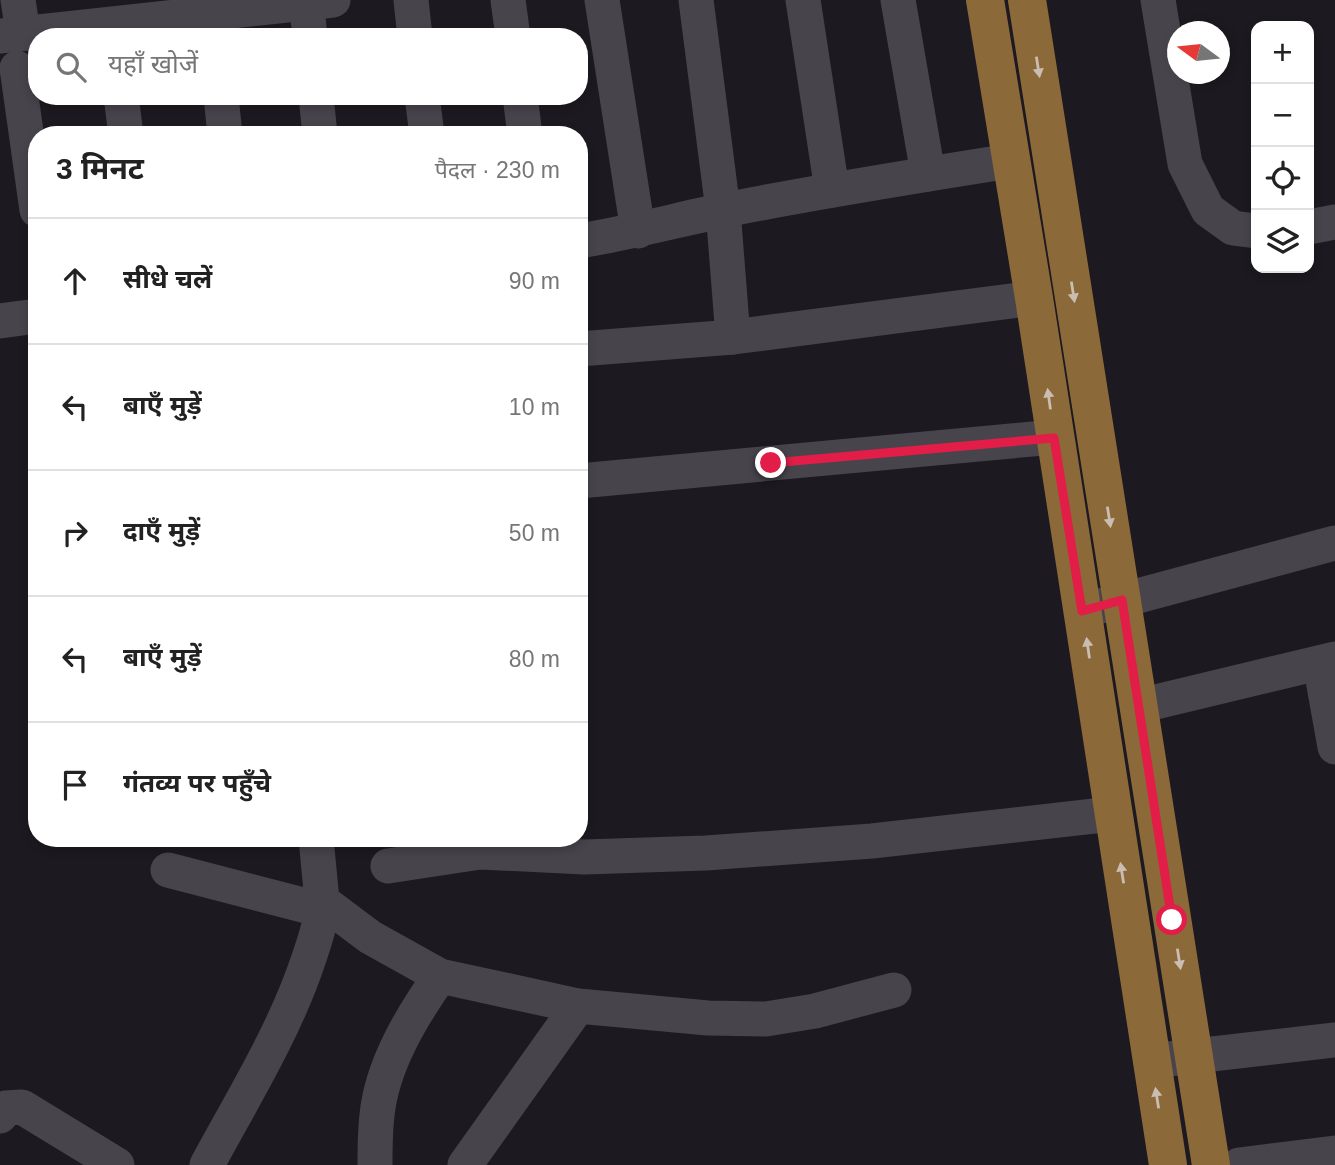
<!DOCTYPE html>
<html lang="hi">
<meta charset="utf-8">
<style>
:root{--surface:#fff;--page:#f6f6f6;--text:#222;--muted:#767676;--line:#e0e0e0}
body{margin:0;font-family:Helvetica,"Noto Sans Devanagari",sans-serif;background:var(--page);color:var(--text)}
.controls{position:absolute;right:21px;top:21px;display:grid;overflow:hidden;border-radius:14px;box-shadow:0 4px 10px #0003}
.controls button{width:63px;height:63px;display:grid;place-items:center;padding:0;border:0;border-bottom:2px solid var(--line);background:var(--surface);color:var(--text);font:35px sans-serif}
.compass{position:absolute;left:1167px;top:21px;width:63px;height:63px;border-radius:50%;background:var(--surface);box-shadow:0 4px 10px #0003;rotate:285deg}
.stop{position:absolute;width:21px;height:21px;margin:-16px;border:5px solid #e11d48;border-radius:50%;background:#fff}
.stop.end{background:#e11d48;border-color:#fff;box-shadow:0 2px 7px #0008}
.list{margin:0;padding:0;list-style:none}
h2{display:flex;justify-content:space-between;align-items:center;height:91px;margin:0;padding:0 28px;font-size:30px}
h2 small{font-size:23px;font-weight:400;color:var(--muted)}
.list li{display:grid;grid-template-columns:46px 1fr auto;gap:21px;align-items:center;box-sizing:border-box;height:126px;padding:0 28px;border-top:2px solid var(--line)}
.list b{display:block;font-size:26px;white-space:nowrap}
.list em{font-size:23px;font-style:normal;color:var(--muted)}
.icon{flex:none;width:38px;height:38px;fill:none;stroke:currentColor;stroke-width:2;stroke-linecap:round;stroke-linejoin:round}
.map{position:relative;flex:none;width:1335px;height:1165px;overflow:hidden}
.search{position:absolute;background:var(--surface);box-shadow:0 4px 10px #0003;left:28px;top:28px;width:560px;height:77px;display:flex;align-items:center;gap:18px;box-sizing:border-box;padding:0 24px;border-radius:28px;color:var(--muted);font-size:26px}
.panel{position:absolute;background:var(--surface);box-shadow:0 4px 10px #0003;left:28px;top:126px;width:560px;height:721px;border-radius:28px}
.map>svg:first-child{display:block}
.lines{fill:none;stroke-linecap:round;stroke-linejoin:round}
.minor{stroke:#48444c;stroke-width:35}
.major{stroke:#8c6939;stroke-width:38}
.oneway{fill:#cabdb2}
.route{stroke:#e11d48;stroke-width:9}
</style>
<div class="map">
<svg width="1335" height="1165" viewBox="0 0 1335 1165">
<rect width="100%" height="100%" fill="#1d1920"/>
<g class="lines">
<g class="minor">
<polyline points="18,0 23,33"/>
<polyline points="306,0 310,37"/>
<polyline points="411,0 415,37"/>
<polyline points="508,0 513,37"/>
<polyline points="602,0 638,231"/>
<polyline points="696,0 723,210 733,337"/>
<polyline points="803,0 832,190"/>
<polyline points="898,0 928,174"/>
<polyline points="1158,0 1185,164 1208,210 1233,228 1256,231"/>
<polyline points="0,36 333,0"/>
<polyline points="17,68 37,210"/>
<polyline points="121,96 126,135"/>
<polyline points="221,96 225,135"/>
<polyline points="316,96 320,135"/>
<polyline points="422,96 427,135"/>
<polyline points="520,96 525,135"/>
<polyline points="1309,227 1335,222"/>
<path d="M579,241c50,-8 97,-21 146,-31 95,-19 190,-34 285,-49"/>
<polyline points="0,321 37,316"/>
<polyline points="579,349 733,337 1034,298"/>
<polyline points="579,481 1054,437"/>
<polyline points="1082,611 1335,543"/>
<polyline points="1320,663 1335,747"/>
<polyline points="1139,706 1335,659"/>
<polyline points="316,838 322,901 370,937 440,976 578,1006 708,1018 766,1019 815,1011 894,990"/>
<polyline points="388,866 480,852 584,857 706,853 872,841 1112,814"/>
<polyline points="168,870 322,910"/>
<polyline points="1151,1061 1335,1040"/>
<polyline points="0,1116 6,1108 22,1107 117,1165"/>
<path d="M207,1165c36,-67 78,-134 102,-207 6,-18 13,-38 13,-57"/>
<path d="M375,1165c0,-16 0,-33 2,-50 5,-50 35,-99 63,-139"/>
<polyline points="465,1165 578,1006"/>
<polyline points="1239,1165 1335,1153"/>
</g>
<g class="major">
<polyline points="985,0 1034,298 1168,1165"/>
<polyline points="1027,0 1211,1165"/>
</g>
</g>
<defs><path id="oneway-solid" d="M-6-.8H1V-3.2L6.5 0L1 3.2V.8H-6Z" transform="scale(1.75)"/></defs>
<g class="oneway">
<use href="#oneway-solid" transform="translate(1038 67) rotate(81)"/>
<use href="#oneway-solid" transform="translate(1073 292) rotate(81)"/>
<use href="#oneway-solid" transform="translate(1049 399) rotate(-98)"/>
<use href="#oneway-solid" transform="translate(1109 517) rotate(81)"/>
<use href="#oneway-solid" transform="translate(1088 648) rotate(-98)"/>
<use href="#oneway-solid" transform="translate(1122 873) rotate(-99)"/>
<use href="#oneway-solid" transform="translate(1179 959) rotate(81)"/>
<use href="#oneway-solid" transform="translate(1157 1098) rotate(-99)"/>
</g>
<g class="lines">
<polyline class="route" points="771,463 1054,438 1082,611 1122,600 1172,920"/>
</g>
</svg>
<div class="controls">
<button>+</button>
<button>−</button>
<button><svg class="icon" aria-label="locate" viewBox="0 0 24 24"><circle cx="12" cy="12" r="6"/><path d="M12 2v4M12 18v4M2 12h4M18 12h4"/></svg></button>
<button><svg class="icon" aria-label="layers" viewBox="0 0 24 24"><path d="M12 4l9 5-9 5-9-5zM3 14l9 5 9-5"/></svg></button>
</div>
<svg class="compass" viewBox="-18 -18 36 36"><path d="M0-13l5 13h-10z" fill="#e53935"/><path d="M0 13l5-13h-10z" fill="#767676"/></svg>
<div class="stop" style="left:1172px;top:920px"></div>
<div class="stop end" style="left:771px;top:463px"></div>
<div class="search"><svg class="icon" aria-label="search" viewBox="0 0 24 24"><circle cx="10" cy="10" r="6"/><path d="M15 15l6 6"/></svg>यहाँ खोजें</div>
<section class="panel">
<h2>3 मिनट<small>पैदल · 230 m</small></h2>
<ul class="list">
<li><svg class="icon" aria-label="ahead" viewBox="0 0 24 24"><path d="M12 20V5M6 11l6-6 6 6"/></svg><div><b>सीधे चलें</b></div><em>90 m</em></li>
<li><svg class="icon" aria-label="left" viewBox="0 0 24 24"><path d="M17 20v-9H6M10 6l-5 5 5 5"/></svg><div><b>बाएँ मुड़ें</b></div><em>10 m</em></li>
<li><svg class="icon" aria-label="right" viewBox="0 0 24 24"><path d="M7 20v-9h11M14 6l5 5-5 5"/></svg><div><b>दाएँ मुड़ें</b></div><em>50 m</em></li>
<li><svg class="icon" aria-label="left" viewBox="0 0 24 24"><path d="M17 20v-9H6M10 6l-5 5 5 5"/></svg><div><b>बाएँ मुड़ें</b></div><em>80 m</em></li>
<li><svg class="icon" aria-label="arrive" viewBox="0 0 24 24"><path d="M6 21V4h12l-3 4 3 4H6"/></svg><div><b>गंतव्य पर पहुँचे</b></div></li>
</ul>
</section>
</div>
